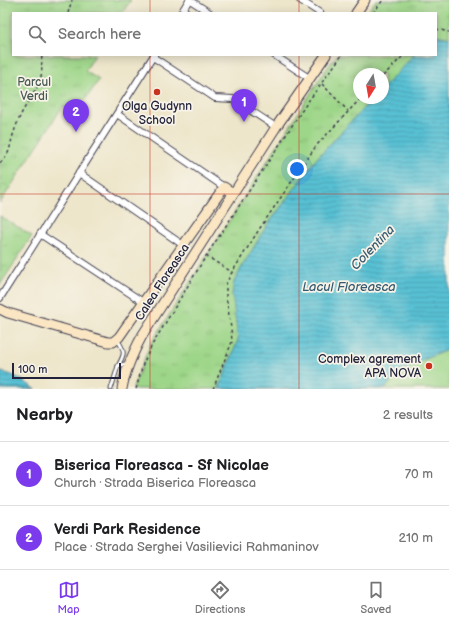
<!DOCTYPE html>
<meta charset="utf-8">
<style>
:root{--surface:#fff;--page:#f6f6f6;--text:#202124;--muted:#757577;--line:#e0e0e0;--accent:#7c3aed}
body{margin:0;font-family:"Balsamiq Sans",sans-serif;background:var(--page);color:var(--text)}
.compass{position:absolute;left:353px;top:68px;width:36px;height:36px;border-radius:50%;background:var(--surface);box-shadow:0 2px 10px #0003;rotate:191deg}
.scale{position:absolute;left:12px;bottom:10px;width:109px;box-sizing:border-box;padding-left:4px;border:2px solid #22223b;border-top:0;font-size:11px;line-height:14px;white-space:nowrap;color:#22223b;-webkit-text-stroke:3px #f7f3e8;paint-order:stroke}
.you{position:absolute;left:297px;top:169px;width:14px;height:14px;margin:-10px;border:3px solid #fff;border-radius:50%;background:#1a73e8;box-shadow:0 0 0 6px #1a73e833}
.badge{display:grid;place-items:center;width:26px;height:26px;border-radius:50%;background:var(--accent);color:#fff;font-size:13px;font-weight:700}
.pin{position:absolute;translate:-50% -33px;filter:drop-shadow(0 1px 2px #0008)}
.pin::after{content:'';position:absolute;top:21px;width:14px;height:12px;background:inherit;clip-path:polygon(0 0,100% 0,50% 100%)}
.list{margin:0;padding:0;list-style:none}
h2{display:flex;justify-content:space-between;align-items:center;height:52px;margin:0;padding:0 16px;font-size:17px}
h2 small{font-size:13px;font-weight:400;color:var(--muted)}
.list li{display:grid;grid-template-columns:26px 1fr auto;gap:12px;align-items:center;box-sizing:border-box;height:64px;padding:0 16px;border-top:1px solid var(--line)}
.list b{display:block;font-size:15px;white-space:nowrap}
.list p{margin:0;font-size:13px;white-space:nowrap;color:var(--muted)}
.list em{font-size:13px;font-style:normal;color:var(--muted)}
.icon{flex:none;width:22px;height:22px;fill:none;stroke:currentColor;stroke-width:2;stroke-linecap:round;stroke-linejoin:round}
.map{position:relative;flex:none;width:449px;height:389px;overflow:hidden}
.search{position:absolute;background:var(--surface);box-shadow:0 2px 10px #0003;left:12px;right:12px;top:12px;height:44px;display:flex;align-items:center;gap:10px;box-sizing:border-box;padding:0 14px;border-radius:0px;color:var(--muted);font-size:15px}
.sheet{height:180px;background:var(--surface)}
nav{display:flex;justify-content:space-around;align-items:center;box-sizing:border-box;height:56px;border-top:1px solid var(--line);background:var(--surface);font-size:11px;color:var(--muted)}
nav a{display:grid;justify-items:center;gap:2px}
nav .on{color:var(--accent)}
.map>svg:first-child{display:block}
.grass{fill:url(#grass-tufts);stroke:#607c62}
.pitch{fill:#9dd688;stroke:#607c62}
.water{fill:url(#water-rules);stroke:#3d7288}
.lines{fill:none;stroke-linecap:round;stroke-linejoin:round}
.lane-casing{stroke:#413f51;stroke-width:5}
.street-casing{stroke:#413f51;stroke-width:8}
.secondary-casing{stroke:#413f51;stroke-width:11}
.path{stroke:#413f51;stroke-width:1.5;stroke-dasharray:3 3;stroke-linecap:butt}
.lane{stroke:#fff;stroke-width:3}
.street{stroke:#fff;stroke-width:6}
.secondary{stroke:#fbe6c4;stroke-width:9}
.grid{fill:none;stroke:#c8321e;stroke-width:1;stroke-opacity:0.55}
.poi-dot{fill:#c8321e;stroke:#f7f3e8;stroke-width:1.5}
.labels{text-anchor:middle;stroke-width:3.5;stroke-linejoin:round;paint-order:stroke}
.park-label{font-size:12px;fill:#475852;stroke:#f7f3e8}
.poi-label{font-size:12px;fill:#22223b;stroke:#f7f3e8}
.street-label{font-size:12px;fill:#22223b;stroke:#f7f3e8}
.water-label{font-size:13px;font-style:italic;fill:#355a71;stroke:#f7f3e8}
</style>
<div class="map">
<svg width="449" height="389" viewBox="0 0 449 389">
<defs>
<pattern id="grass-tufts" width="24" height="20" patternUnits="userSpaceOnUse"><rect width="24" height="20" fill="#9dd688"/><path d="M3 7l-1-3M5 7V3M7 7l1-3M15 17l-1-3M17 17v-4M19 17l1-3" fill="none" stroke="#87b776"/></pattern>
<pattern id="water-rules" width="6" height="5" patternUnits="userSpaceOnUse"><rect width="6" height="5" fill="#58c1d4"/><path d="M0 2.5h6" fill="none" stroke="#489cad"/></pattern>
</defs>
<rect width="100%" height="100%" fill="#f7f3e8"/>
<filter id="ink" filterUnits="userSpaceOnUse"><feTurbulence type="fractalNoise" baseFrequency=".025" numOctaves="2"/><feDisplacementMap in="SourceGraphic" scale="8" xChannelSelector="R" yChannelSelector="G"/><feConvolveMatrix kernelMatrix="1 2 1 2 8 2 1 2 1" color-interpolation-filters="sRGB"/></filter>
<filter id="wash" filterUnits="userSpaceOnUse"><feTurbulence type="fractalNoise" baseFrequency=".012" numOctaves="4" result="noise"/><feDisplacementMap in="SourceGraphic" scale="16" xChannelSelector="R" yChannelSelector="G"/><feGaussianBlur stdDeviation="0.9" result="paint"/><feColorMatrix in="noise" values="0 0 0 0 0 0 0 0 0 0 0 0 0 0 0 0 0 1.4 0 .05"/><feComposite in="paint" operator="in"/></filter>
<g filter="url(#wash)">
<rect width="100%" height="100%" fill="#eee6cb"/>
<g class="grass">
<polygon points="0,0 131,0 122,13 13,13 13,55 95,55 85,71 99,80 75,114 63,106 0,203"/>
<polygon points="376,0 449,0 449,38 436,35 436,13 367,13"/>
<polygon points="337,55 414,55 383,88 383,74 359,74 359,98 373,98 318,157 266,227 242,267 234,282 238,340 219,389 133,389 134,385 150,345 323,74"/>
<polygon points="0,216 32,236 0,285"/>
</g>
<polygon class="pitch" points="449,349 449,389 385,389 397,373 423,360"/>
<g class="water">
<polygon points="436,35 449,38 449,349 423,360 397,373 385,389 219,389 238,340 237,331 232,294 234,282 242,267 266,227 318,157 373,98 383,98 383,88 414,55 436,55"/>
<path d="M0,372c13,1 25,10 35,17h-35z"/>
</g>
</g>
<g filter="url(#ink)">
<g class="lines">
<defs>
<g id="lane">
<path d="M118,341c8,11 6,14 0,25"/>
<polyline points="111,389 118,366 128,363"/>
</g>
<g id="street">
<polyline points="190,0 210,13"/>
<polyline points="300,0 320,13"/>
<polyline points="181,13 189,0"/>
<polyline points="274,55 309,78"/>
<polyline points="153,57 215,98 233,99 276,127"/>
<polyline points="117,114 224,187"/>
<polyline points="79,173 183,245"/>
<polyline points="40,234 143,302"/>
<polyline points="0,298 154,55"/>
</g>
<g id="secondary">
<polyline points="356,13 365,0"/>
<polyline points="0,309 8,313 108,342 113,342 119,337 224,187 233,193"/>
<path d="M122,389c3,-19 11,-36 20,-53l134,-209 50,-72"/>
</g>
</defs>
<use href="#lane" class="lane-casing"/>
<use href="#street" class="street-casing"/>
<use href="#secondary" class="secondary-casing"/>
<g class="path">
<polyline points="68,13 72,0"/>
<polyline points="373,13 383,0"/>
<polyline points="436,29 449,32"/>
<polyline points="383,76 404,55"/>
<polyline points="322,84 348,111"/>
<path d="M0,163c11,-10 9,-15 13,-28 3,-10 8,-22 14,-31 5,-9 10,-14 13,-24 3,-8 1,-17 2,-25"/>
<polyline points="206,256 232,272"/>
<polyline points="136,389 143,364 152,345 206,256 307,103 342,55"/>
<polyline points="213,389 232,342 231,328 226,296 226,284 231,274 260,228 316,146 361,98"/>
</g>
<use href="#lane" class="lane"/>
<use href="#street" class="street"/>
<use href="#secondary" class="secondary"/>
</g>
</g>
<path class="grid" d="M150,0v13M299,0v13M150,55v334M299,55v334M0,194h449"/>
<g class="poi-dot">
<circle cx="157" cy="92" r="4"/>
<circle cx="429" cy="366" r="4"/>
</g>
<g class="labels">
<g class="park-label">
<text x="34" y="86">Parcul<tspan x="34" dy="14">Verdi</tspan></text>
</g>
<g class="poi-label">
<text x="157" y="110">Olga Gudynn<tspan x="157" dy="14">School</tspan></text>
<text x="421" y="363" text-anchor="end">Complex agrement<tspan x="421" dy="14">APA NOVA</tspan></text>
</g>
<g class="street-label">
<text transform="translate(162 282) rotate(-57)" y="4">Calea Floreasca</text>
</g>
<g class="water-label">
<text transform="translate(372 247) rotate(-46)" y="5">Colentina</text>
<text x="349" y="291">Lacul Floreasca</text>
</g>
</g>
</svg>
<svg class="compass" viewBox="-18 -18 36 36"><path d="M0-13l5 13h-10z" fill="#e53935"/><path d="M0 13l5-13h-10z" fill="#757577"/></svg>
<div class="scale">100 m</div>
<div class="you"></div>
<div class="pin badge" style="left:244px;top:122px">1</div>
<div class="pin badge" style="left:76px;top:132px">2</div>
<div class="search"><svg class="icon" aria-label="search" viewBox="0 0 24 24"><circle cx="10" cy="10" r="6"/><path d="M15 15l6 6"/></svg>Search here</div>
</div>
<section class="sheet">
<h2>Nearby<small>2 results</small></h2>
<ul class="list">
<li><span class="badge">1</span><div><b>Biserica Floreasca - Sf Nicolae</b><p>Church · Strada Biserica Floreasca</p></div><em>70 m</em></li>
<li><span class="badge">2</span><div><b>Verdi Park Residence</b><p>Place · Strada Serghei Vasilievici Rahmaninov</p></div><em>210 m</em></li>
</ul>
</section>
<nav>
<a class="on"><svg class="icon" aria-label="map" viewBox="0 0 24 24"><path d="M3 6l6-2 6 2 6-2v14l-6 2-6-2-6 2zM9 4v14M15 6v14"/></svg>Map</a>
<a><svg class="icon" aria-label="directions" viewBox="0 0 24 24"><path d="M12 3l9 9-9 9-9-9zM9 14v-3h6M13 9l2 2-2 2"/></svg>Directions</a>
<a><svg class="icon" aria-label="saved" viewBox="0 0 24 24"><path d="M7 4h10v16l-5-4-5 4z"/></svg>Saved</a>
</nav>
